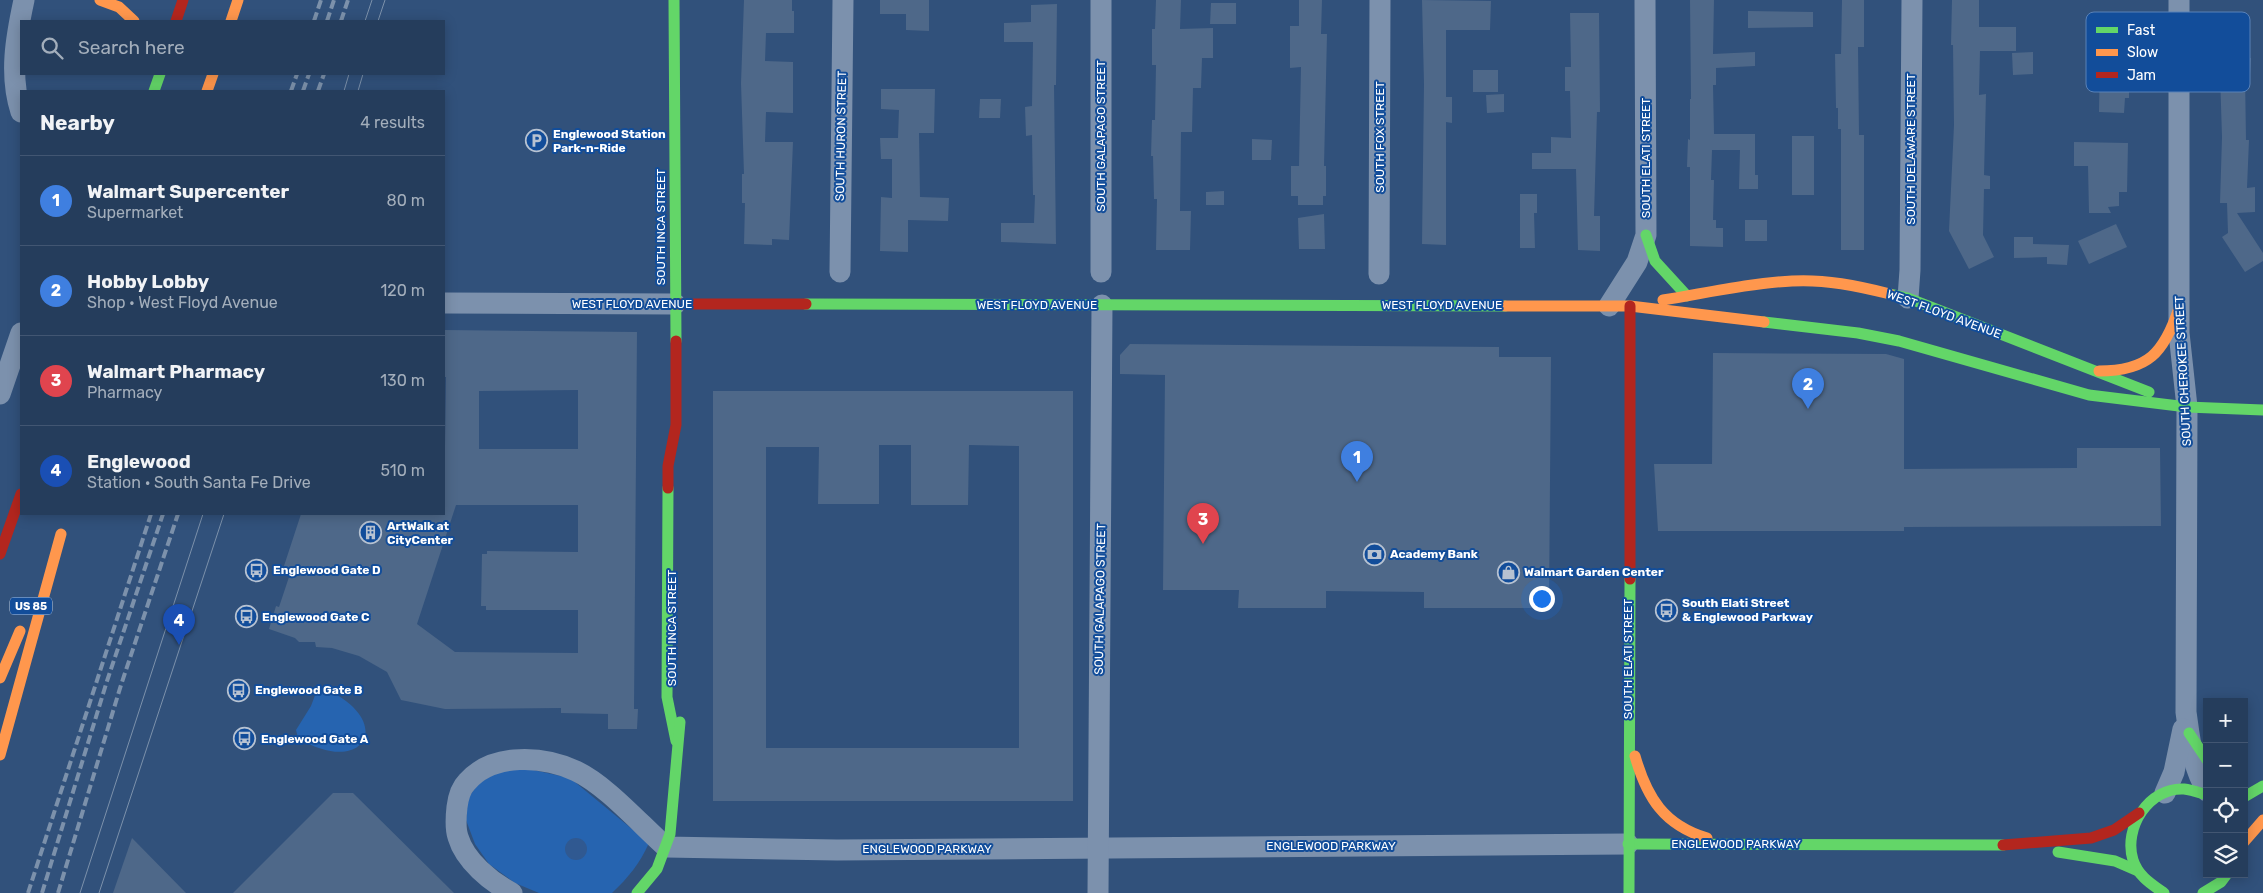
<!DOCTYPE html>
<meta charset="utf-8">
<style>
:root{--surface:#253d5c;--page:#314865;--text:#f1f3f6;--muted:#a3aebb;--line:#425672;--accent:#d6ab8b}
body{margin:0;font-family:Rubik,sans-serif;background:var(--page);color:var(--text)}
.controls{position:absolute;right:15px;bottom:15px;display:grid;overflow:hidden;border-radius:0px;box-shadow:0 2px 12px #0003}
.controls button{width:45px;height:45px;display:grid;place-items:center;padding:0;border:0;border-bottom:1px solid var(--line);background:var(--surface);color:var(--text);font:25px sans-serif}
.you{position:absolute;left:1541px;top:598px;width:18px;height:18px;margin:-12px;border:4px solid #fff;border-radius:50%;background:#1a73e8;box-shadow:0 0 0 8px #1a73e833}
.badge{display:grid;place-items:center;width:32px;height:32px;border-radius:50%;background:var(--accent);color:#fff;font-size:16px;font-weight:700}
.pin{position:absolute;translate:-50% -41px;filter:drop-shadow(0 1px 2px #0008)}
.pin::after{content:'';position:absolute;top:26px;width:18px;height:15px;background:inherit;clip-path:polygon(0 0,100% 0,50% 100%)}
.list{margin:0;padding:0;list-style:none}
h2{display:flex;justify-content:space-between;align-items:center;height:65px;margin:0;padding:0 20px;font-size:21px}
h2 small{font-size:16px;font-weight:400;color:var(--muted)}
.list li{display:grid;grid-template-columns:32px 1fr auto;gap:15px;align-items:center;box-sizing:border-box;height:90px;padding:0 20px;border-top:1px solid var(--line)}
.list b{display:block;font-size:19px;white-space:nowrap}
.list p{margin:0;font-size:16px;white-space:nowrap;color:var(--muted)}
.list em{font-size:16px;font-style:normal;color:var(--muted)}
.icon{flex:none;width:28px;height:28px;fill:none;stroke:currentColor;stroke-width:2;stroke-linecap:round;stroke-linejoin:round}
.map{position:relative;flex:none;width:2263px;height:893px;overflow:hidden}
.search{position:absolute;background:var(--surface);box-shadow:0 2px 12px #0003;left:20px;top:20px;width:425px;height:55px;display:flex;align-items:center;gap:12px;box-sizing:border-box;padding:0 18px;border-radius:0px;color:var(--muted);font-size:19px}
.panel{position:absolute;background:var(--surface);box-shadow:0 2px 12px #0003;left:20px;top:90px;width:425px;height:425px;border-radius:0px}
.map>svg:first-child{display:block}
.green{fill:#2664b0}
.water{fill:#305991}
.building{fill:#4e6889;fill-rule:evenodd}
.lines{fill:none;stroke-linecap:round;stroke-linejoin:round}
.street{stroke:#7c91ad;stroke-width:21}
.fast{stroke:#63d668;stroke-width:11}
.slow{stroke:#ff974d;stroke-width:11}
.jam{stroke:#b3261e;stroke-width:11}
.tram{stroke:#7c91ab;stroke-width:1}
.rail{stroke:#7c91ab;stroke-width:4;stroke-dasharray:9 4;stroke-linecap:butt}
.labels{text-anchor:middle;stroke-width:4;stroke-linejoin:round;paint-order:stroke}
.shield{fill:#124d9a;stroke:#b8cae1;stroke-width:1}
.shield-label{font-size:11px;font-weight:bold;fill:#fff}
.poi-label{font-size:12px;font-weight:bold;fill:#fff;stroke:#124d9a;text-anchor:start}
.street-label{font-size:12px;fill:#fff;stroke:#124d9a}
.key{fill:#124d9a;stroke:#5982b8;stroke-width:1}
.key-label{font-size:14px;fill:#fff}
</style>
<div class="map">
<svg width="2263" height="893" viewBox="0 0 2263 893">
<rect width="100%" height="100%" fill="#31517b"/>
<g class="green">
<path d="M324,688c74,34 39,90 -26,50l-2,-8 15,-24 6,-16z"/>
<path d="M524,768l46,10 79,65c-9,20 -21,35 -37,50h-73l-24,-10 -26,-19 -14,-20 -9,-24 2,-22 11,-15 21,-12z"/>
</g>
<circle class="water" cx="576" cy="849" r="11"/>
<g class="building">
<polygon points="744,0 792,0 792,11 794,11 794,33 766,33 765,61 793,62 793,113 766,112 765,142 793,142 789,240 772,239 772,245 744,244 745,203 742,203 742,174 744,174 741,83"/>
<polygon points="880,0 929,0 929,31 906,30 906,14 880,14"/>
<polygon points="1156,0 1181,0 1180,29 1213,28 1213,58 1202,58 1201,88 1193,88 1192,132 1181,132 1180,211 1191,211 1190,250 1156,250 1157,199 1154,199 1153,156 1151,156 1152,120 1155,120 1156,65 1152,65 1152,29 1155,29"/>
<polygon points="1299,0 1322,0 1321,34 1327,34 1324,166 1326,166 1326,196 1323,196 1323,205 1298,205 1298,196 1291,196 1291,166 1299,166 1301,67 1290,68 1290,26 1299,26"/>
<polygon points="1422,0 1491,1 1490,30 1446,30 1446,97 1452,97 1452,123 1446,122 1446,245 1422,244 1424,84"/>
<polygon points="1690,0 1714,0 1713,54 1755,52 1755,66 1716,68 1716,85 1713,85 1714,134 1755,134 1755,175 1758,175 1758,189 1739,189 1740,150 1712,150 1711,180 1714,180 1713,220 1716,220 1716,228 1723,228 1723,247 1690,246 1690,167 1687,167 1688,139 1690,140 1690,99 1691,99"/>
<polygon points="1842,0 1864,0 1864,47 1858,47 1859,135 1864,135 1864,250 1841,250 1841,129 1838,129 1838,108 1836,108 1835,54 1841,54"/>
<polygon points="1952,0 1979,0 1979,27 2016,27 2016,51 1980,51 1979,95 1986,94 1984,175 1990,176 1990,189 1984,189 1983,235 1994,257 1969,269 1949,231 1954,125 1953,45 1951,45"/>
<polygon points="1211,3 1236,3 1236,24 1210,24"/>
<polygon points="1057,4 1056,85 1054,85 1056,244 1001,242 1001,223 1034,223 1035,195 1033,195 1032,135 1026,136 1025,107 1032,106 1033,42 1004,42 1004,23 1031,22 1031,5"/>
<polygon points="1748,11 1813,12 1813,27 1748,28"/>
<polygon points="1570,13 1599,13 1600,112 1597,112 1594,216 1600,216 1600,251 1578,250 1576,169 1532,169 1532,153 1551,153 1551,137 1571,138 1570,91 1565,91 1565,67 1571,67"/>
<polygon points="2086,24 2127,25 2126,78 2129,78 2129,98 2125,98 2124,113 2099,112 2100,55 2086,55"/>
<polygon points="2207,24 2248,25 2247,58 2251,58 2250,75 2245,75 2246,140 2249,140 2247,188 2255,187 2255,212 2237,213 2263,253 2263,261 2245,272 2222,237 2228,233 2227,203 2220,203 2222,137 2220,74 2212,74 2213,45 2206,45"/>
<polygon points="2033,52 2033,74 2013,75 2012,53"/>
<rect x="1473" y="70" width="25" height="22"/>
<polygon points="881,89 935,89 934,133 919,133 920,197 949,198 948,221 908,220 908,252 880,251 881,197 892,198 892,159 881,159 880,138 898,138 899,110 881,109"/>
<polygon points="1504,94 1504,112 1487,113 1486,95"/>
<polygon points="980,99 1001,99 1000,118 979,118"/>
<rect x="1792" y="136" width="22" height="59"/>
<polygon points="1252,139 1272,140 1271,160 1252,160"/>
<polygon points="2074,142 2128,143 2127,192 2119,192 2119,206 2108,207 2111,213 2089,213 2088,166 2074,166"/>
<polygon points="1224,191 1224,205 1206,205 1206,192"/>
<polygon points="1520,194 1537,194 1537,213 1534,213 1535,248 1520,248"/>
<polygon points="1324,214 1325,249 1299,249 1298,218"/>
<rect x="1745" y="220" width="22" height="21"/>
<polygon points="2116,224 2127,247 2089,264 2078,241"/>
<polygon points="2014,237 2033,237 2033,244 2069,245 2067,265 2047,264 2047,257 2014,258"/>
<path d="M444,330l193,2 -3,377h4l-1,20h-29v-15l-47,-1v-5l-116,1 -44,-9 -14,-28 -28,-16 -27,-8 -16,-1 -1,-5h-16l-4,-4 -26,-9 7,-23 3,1 11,-33 -8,-2 19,-58h143l2,-137h-2zM578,390v59h-99v-58zM456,505h122v47l-91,-1v3h-5l-1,52h5v4h92v43l-123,-1 -38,-28z"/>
<polygon points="1130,344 1499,347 1499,357 1551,357 1549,608 1424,608 1424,592 1326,591 1326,608 1238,608 1239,590 1163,590 1165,375 1120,374 1120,355"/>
<polygon points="1713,353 1886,354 1904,359 1904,469 2077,468 2077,448 2160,448 2161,526 1904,527 1904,531 1658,531 1654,464 1712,464"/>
<path d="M713,391h360v410h-360zM879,445h32v60h57l1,-60 50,1v302h-253v-301h53l-1,57h61z"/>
<polygon points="333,793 353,793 454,893 233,893"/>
<polygon points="132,838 186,893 113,893"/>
</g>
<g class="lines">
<g class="street">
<polyline points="1101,0 1101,272"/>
<path d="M2179,0v333l8,74 -1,305c4,28 6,54 21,79"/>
<path d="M21,112c-12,-37 -5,-75 3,-112"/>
<polyline points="840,272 843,0"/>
<polyline points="1379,274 1380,0"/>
<polyline points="1908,298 1910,270 1912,0"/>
<polyline points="444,303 675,304"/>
<polyline points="1609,306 1637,262 1646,235 1645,0"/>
<polyline points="0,394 21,333"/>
<polyline points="2165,793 2174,772 2183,729"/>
<path d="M512,893c-21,-11 -47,-32 -54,-56 -3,-9 -2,-21 -1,-30 1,-8 4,-19 10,-25 26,-30 77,-26 109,-11 30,14 65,54 90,76l171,3 791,-6"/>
<polyline points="1098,893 1102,305"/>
</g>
<g class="fast">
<polyline points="674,0 676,341"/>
<polyline points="154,91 160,74"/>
<polyline points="1646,235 1655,261 1687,296"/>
<polyline points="1890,294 1908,298 2149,392"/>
<polyline points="806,304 1505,306"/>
<polyline points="1764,322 1858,333 1899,341 2089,395 2187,407 2263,410"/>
<polyline points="668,488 667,697 676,741"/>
<polyline points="2189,733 2207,760"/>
<polyline points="2244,797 2263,786"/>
<polyline points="1628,844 2003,845"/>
<polyline points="2058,852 2115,861 2138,871"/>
<polyline points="637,893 657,869 670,834 680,722"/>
<polyline points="1629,893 1630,579"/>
<path d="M2164,893c-13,-9 -26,-17 -31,-33 -10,-32 16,-73 51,-71 8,1 16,4 23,6"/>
<polyline points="2203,893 2221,882 2227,874"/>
</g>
<g class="slow">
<polyline points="100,0 119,7 134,21"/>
<polyline points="231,21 238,0"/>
<polyline points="207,91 213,74"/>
<path d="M1663,300c43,-7 86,-17 129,-19 33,-2 66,5 98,13"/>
<polyline points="1505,306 1630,306 1764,322"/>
<path d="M2099,371c49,0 65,-18 80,-63"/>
<polyline points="0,678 20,631"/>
<polyline points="0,755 61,534"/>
<path d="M1635,756c12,42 29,69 72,82"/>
<polyline points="2244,842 2263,820"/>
</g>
<g class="jam">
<polyline points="176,21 183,0"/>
<polyline points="675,304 806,304"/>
<polyline points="668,488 668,466 676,425 676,341"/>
<polyline points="0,554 21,494"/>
<polyline points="1630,579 1630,306"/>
<polyline points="2003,845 2091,838 2114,830 2139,813"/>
</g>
<g class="tram">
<polyline points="365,21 372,0"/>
<polyline points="378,21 385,0"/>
<polyline points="344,91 349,74"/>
<polyline points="358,91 363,74"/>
<polyline points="80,893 203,514"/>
<polyline points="99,893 224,514"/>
</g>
<g class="rail">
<polyline points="314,21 321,0"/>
<polyline points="327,21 334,0"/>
<polyline points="341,21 348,0"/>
<polyline points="291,91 297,74"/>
<polyline points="303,91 309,74"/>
<polyline points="318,91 324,74"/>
<polyline points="28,893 151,514"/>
<polyline points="42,893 107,681 163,514"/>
<polyline points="58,893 121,685 178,514"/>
</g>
</g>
<defs>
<symbol id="parking-ring" viewBox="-11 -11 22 22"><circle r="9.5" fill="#124d9a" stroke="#b7c2d1" stroke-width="1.5"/><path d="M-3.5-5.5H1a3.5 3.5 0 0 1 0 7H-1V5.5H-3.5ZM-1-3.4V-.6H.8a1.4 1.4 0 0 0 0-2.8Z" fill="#b7c2d1"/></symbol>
<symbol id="building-ring" viewBox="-11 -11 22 22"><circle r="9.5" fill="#124d9a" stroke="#b7c2d1" stroke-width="1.5"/><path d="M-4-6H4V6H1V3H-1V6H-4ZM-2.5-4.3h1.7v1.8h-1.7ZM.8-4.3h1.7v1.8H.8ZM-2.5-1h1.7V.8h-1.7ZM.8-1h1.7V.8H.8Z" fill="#b7c2d1"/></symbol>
<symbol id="bank-ring" viewBox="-11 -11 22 22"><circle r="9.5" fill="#124d9a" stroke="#b7c2d1" stroke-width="1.5"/><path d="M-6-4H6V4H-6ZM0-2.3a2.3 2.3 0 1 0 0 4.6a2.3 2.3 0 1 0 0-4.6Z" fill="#b7c2d1"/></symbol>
<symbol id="bus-ring" viewBox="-11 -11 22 22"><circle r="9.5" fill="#124d9a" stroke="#b7c2d1" stroke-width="1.5"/><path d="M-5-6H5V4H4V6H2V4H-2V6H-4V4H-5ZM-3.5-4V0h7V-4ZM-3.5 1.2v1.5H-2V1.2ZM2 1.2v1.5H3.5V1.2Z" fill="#b7c2d1"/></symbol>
<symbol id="shop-ring" viewBox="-11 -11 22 22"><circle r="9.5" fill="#124d9a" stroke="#b7c2d1" stroke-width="1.5"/><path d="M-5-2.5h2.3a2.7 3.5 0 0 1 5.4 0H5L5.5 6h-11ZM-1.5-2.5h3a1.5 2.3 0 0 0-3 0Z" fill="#b7c2d1"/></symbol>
</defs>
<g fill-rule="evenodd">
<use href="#parking-ring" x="524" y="128" width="25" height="25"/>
<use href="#building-ring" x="358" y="520" width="25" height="25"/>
<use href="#bank-ring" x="1362" y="542" width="25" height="25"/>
<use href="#bus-ring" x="244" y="558" width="25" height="25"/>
<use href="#shop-ring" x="1496" y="560" width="25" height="25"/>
<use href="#bus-ring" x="1654" y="598" width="25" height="25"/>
<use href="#bus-ring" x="234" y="604" width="25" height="25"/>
<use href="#bus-ring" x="226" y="678" width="25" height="25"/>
<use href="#bus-ring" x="232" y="726" width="25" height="25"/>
</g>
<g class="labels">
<rect class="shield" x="10" y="597.5" width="42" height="17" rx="4"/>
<g class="shield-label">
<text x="31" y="610">US 85</text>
</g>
<g class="poi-label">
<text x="553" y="138">Englewood Station<tspan x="553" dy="14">Park-n-Ride</tspan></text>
<text x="387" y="530">ArtWalk at<tspan x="387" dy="14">CityCenter</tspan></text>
<text x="1390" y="558">Academy Bank</text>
<text x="273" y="574">Englewood Gate D</text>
<text x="1524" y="576">Walmart Garden Center</text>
<text x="1682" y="607">South Elati Street<tspan x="1682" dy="14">&amp; Englewood Parkway</tspan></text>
<text x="262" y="621">Englewood Gate C</text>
<text x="255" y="694">Englewood Gate B</text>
<text x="261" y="743">Englewood Gate A</text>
</g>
<g class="street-label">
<text transform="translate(841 136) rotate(-89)" y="4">SOUTH HURON STREET</text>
<text transform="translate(1101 136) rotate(-90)" y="4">SOUTH GALAPAGO STREET</text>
<text transform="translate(1380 137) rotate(-90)" y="4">SOUTH FOX STREET</text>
<text transform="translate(1911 149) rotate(-90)" y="4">SOUTH DELAWARE STREET</text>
<text transform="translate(1646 158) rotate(-90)" y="4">SOUTH ELATI STREET</text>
<text transform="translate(661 227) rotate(-90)" y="4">SOUTH INCA STREET</text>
<text x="632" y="308">WEST FLOYD AVENUE</text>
<text x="1037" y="309">WEST FLOYD AVENUE</text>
<text x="1442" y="309">WEST FLOYD AVENUE</text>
<text transform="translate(1944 314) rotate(20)" y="4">WEST FLOYD AVENUE</text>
<text transform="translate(2183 371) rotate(-93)" y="4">SOUTH CHEROKEE STREET</text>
<text transform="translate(1100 599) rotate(-89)" y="4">SOUTH GALAPAGO STREET</text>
<text transform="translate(672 628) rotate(-90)" y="4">SOUTH INCA STREET</text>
<text transform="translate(1628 659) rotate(-90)" y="4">SOUTH ELATI STREET</text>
<text x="1736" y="848">ENGLEWOOD PARKWAY</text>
<text x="1331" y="850">ENGLEWOOD PARKWAY</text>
<text x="927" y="853">ENGLEWOOD PARKWAY</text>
</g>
</g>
<rect x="2086" y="12" width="164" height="80" rx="8" class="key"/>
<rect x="2096" y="27" width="22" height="6" fill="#63d668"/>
<rect x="2096" y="49" width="22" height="7" fill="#ff974d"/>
<rect x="2096" y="72" width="22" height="6" fill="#b3261e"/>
<g class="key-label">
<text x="2127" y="35">Fast</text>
<text x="2127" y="57">Slow</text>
<text x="2127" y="80">Jam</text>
</g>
</svg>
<div class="controls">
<button>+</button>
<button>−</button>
<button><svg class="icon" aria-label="locate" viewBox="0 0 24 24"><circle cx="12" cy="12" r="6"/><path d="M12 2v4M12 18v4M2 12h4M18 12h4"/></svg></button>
<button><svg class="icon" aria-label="layers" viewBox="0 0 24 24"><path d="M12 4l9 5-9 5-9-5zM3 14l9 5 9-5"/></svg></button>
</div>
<div class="you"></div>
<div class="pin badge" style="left:1357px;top:482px;background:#3f7fe0">1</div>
<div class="pin badge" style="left:1808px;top:409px;background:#3f7fe0">2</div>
<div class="pin badge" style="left:1203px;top:544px;background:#e0444e">3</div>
<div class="pin badge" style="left:179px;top:645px;background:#1a4fb4">4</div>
<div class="search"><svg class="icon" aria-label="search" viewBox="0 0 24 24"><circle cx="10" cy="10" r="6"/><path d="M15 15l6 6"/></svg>Search here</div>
<section class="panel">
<h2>Nearby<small>4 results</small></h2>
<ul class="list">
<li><span class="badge" style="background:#3f7fe0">1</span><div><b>Walmart Supercenter</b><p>Supermarket</p></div><em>80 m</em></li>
<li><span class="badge" style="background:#3f7fe0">2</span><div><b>Hobby Lobby</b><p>Shop · West Floyd Avenue</p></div><em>120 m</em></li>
<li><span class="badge" style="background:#e0444e">3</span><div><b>Walmart Pharmacy</b><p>Pharmacy</p></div><em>130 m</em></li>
<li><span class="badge" style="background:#1a4fb4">4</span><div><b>Englewood</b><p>Station · South Santa Fe Drive</p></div><em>510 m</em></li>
</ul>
</section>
</div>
